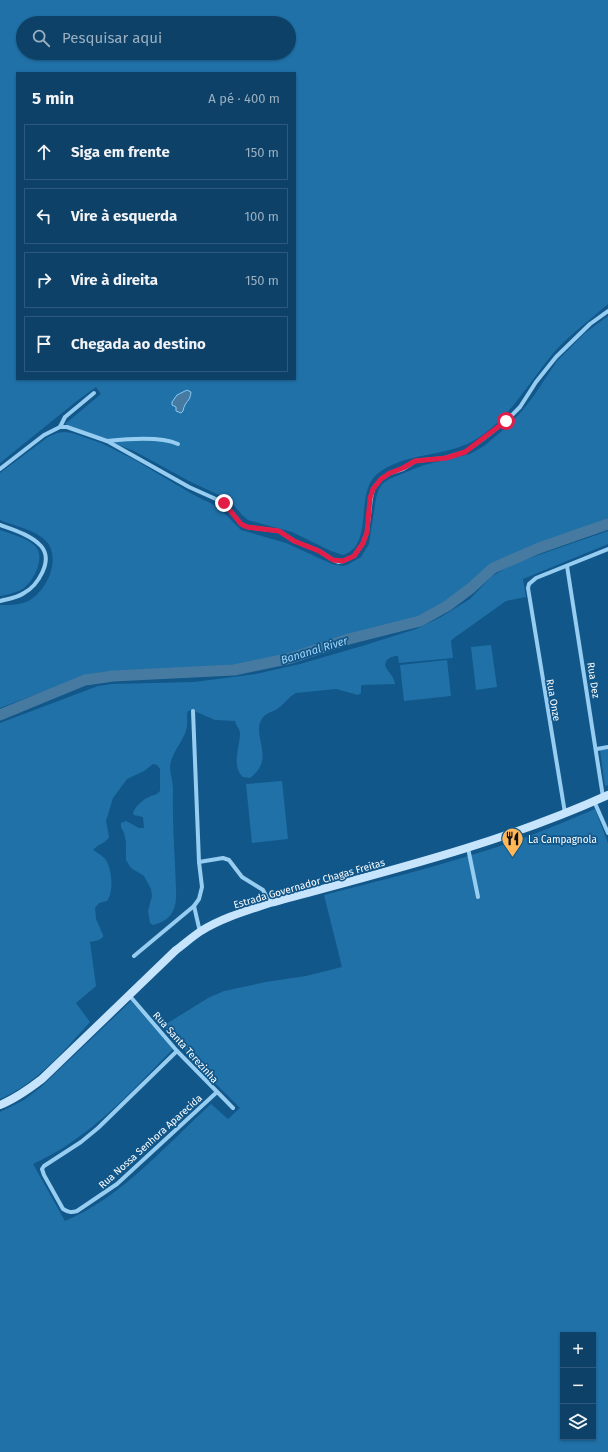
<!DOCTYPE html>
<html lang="pt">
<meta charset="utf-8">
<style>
:root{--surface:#0d4168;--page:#1b4c71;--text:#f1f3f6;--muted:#9aafc0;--line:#2d5a7c}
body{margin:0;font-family:"Fira Sans",sans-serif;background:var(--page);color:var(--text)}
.controls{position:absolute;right:12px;bottom:12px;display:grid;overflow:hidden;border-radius:0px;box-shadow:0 1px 3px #0004}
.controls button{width:36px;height:36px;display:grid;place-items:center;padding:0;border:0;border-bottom:1px solid var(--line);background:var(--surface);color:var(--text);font:20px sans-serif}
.stop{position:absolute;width:12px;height:12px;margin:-9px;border:3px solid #e11d48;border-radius:50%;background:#fff}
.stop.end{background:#e11d48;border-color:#fff;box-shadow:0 1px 4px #0008}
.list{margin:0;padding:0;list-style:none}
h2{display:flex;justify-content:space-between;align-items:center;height:52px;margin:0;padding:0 16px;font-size:17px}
h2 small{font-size:13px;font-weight:400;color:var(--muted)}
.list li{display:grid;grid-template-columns:26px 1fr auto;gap:12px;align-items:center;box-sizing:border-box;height:56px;margin:0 8px 8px;padding:0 8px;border:1px solid var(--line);border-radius:0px}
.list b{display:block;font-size:15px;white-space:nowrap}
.list em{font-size:13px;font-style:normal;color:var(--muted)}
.icon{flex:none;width:22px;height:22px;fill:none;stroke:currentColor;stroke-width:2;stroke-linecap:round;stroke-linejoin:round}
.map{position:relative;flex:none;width:608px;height:1452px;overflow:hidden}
.search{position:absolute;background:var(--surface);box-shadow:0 1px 3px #0004;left:16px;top:16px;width:280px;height:44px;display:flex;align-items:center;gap:10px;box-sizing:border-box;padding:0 14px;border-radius:22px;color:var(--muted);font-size:15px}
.panel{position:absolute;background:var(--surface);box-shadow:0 1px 3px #0004;left:16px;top:72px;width:280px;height:308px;border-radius:0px}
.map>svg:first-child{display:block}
.green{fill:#2071a8;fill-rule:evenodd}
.water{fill:#467aa0;stroke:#89caf5}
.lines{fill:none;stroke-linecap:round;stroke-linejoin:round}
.river{stroke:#467aa0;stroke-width:11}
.street{stroke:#97cdf1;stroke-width:4}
.secondary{stroke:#c6e5fc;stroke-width:8}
.route{stroke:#e11d48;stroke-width:5}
.labels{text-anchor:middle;stroke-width:3.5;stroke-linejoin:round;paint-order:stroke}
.street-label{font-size:10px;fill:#fff;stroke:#11578a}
.poi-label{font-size:10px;fill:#fff;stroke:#11578a;text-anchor:start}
.water-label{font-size:11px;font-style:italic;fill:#a3d6f9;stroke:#11578a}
</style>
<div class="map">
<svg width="608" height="1452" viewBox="0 0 608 1452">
<rect width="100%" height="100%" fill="#11578a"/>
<g class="green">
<path d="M0,0h608v304c-17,15 -36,29 -52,46 -27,31 -46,70 -83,91 -30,17 -68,10 -97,34 -21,19 -2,71 -33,80l-12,-4 -39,-19 -44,-12 -6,-5 -10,-12 -9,-6 -34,-16 -55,-30 -69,-27 36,-30 -5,-7 -18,13 -78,63zM23,23h266v30h-266zM17,73h278v306h-278z"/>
<path d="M608,316v205l-65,22 -49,19 -27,23 -23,17 -20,12 -22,9 -36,7 -77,23 -52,12 -113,6 -22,1 -15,3 -87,33v-103c9,0 22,0 30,-5 17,-10 31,-41 17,-58 -11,-12 -32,-16 -47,-22v-47l48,-36 9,-4 7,-1 8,1 29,10 34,17 57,34 26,13 23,23 45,13 46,21 11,2 4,-1 14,-8 8,-13 7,-46 2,-7 4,-7 7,-5 35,-14 46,-11 14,-8 25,-21 12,-13 12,-15 24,-36 28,-28z"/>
<path d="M0,530c11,4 28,8 36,17 10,12 -4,37 -15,43 -6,3 -14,5 -21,6z"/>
<path d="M608,531v13l-85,35 3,18 -20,4 -52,37 -3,3 2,17 -54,5 -1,-7c-6,0 -12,2 -13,9 2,7 9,10 10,19l-33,1 -1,1v7l-3,2 -22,-6 -40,4c-8,4 -11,11 -19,16 -4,3 -9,3 -13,7 -16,18 14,41 -14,62l-7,-1c-12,-11 -3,-30 -3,-44 0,-4 -4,-7 -5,-12l-20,-1 -23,-10 -4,1c-2,5 0,9 -1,15 -2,14 -15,25 -17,40 0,8 3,16 3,24 -1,33 2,66 3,99 1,19 -3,31 -23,36l-3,-2 -2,-12 4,-15 -1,-7 -7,-13 -13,-8 -5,-8v-18l-2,-9 -3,-6v-4l5,-2 13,7h5l-1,-11 -9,-2 -1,-2c2,-6 9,-13 16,-16 4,-2 8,-2 11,-6v-22l-3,-4 -4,-1 -9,7 -17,8 -14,19 -7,23 3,16c-3,6 -11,7 -16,13 5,3 10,6 13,10 6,10 8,32 1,41l-8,2 -4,5 1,11 7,16v2l-4,3 -9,2 6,44 -20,17 14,19c-26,29 -54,62 -90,77v-376l98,-37 14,-2 82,-2 62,-8 44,-10 62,-18 54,-17 25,-12 29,-18 21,-22 15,-9 18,-8z"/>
<polygon points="491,645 497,687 476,690 471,647"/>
<polygon points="447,660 451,696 404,701 400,665"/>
<polygon points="608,749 608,785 605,786 600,750"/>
<polygon points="282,781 288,839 252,843 246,784"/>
<path d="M595,809l13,34v609h-608v-340l24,-12 17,-13 90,-86 42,48c-31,31 -64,68 -100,92 -12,9 -26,16 -40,23l32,57c56,-23 102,-77 146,-117l17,15 12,-11 -30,-30 -47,-52 45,-28 16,-7 42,-9 40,-6 36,-9 -18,-72c67,-17 135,-34 200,-57 24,-9 47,-19 71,-29zM563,1335h30v102h-30z"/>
</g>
<path class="water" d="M187,390l4,2c-1,11 -6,8 -8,19l-2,2 -5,-2v-4l-4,-2v-3l5,-7z"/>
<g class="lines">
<polyline class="river" points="0,715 85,680 113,676 234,670 291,658 349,639 420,621 447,606 471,588 493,568 539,548 608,524"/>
<g class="street">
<polyline points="60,427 65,417 94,393"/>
<path d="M107,441c20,-2 53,-5 71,3"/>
<polyline points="0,469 44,435 60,427 67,427 107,441 189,487 218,500 224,503 241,524 247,527 279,531 294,541 319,551 333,560 338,562 343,561 354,556 363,543 367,532 371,498 373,489 381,479 390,473 403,469 415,461 445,458 465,452 483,439 506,421 520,407 536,382 556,357 590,324 608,311"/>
<path d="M0,525c14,5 31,10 41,21 13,15 -4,40 -17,47 -7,5 -16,6 -24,8"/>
<polyline points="567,566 603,797"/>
<polyline points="597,749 608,747"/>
<polyline points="594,801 608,833"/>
<polyline points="565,813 528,588 529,584 536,578 608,549"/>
<polyline points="468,848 478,897"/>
<polyline points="199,862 223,858 229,860 242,877 263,890 270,903"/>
<polyline points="194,906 200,932"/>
<polyline points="134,956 194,906 199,899 202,887 199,862 193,711"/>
<polyline points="129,995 177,1051 233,1108"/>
<path d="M177,1051l-79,77 -17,14 -37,24 -2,3 2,6 19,34c5,3 8,4 14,2l40,-27 100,-92"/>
</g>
<path class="secondary" d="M0,1105c15,-6 29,-16 42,-26l134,-129c8,-6 16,-13 25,-19 21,-13 45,-20 69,-28 114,-31 230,-59 338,-108"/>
</g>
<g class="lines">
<polyline class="route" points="224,503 241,524 247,527 279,531 294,541 319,551 333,560 343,561 354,556 363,543 367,532 370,498 373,489 381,479 390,473 403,468 415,461 446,458 465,452 506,421"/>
</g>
<defs>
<symbol id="restaurant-pin" viewBox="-11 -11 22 30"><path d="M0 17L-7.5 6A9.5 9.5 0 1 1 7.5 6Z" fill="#ffb758" stroke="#11578a"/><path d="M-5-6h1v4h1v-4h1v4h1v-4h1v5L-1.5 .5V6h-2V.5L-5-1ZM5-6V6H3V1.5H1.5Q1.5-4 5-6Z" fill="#111"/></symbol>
</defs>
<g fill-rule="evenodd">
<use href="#restaurant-pin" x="500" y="826" width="25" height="34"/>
</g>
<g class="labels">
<g class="street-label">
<text transform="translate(594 680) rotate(81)" y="4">Rua Dez</text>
<text transform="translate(554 700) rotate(80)" y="4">Rua Onze</text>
<text transform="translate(309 883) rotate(-16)" y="4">Estrada Governador Chagas Freitas</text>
<text transform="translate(186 1047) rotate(48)" y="4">Rua Santa Terezinha</text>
<text transform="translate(150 1141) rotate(-42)" y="4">Rua Nossa Senhora Aparecida</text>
</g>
<g class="poi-label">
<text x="528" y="843">La Campagnola</text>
</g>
<g class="water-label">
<text transform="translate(314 650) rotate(-17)" y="4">Bananal River</text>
</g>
</g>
</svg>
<div class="controls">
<button>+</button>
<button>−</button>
<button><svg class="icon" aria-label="layers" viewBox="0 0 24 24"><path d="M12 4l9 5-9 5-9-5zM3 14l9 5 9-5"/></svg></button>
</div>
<div class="stop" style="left:506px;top:421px"></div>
<div class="stop end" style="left:224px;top:503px"></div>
<div class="search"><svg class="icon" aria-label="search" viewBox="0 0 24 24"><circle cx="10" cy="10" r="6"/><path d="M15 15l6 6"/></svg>Pesquisar aqui</div>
<section class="panel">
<h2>5 min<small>A pé · 400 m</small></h2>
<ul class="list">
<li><svg class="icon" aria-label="ahead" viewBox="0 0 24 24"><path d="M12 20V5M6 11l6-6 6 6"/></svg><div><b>Siga em frente</b></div><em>150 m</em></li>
<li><svg class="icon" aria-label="left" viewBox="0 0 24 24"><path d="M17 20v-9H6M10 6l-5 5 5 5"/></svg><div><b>Vire à esquerda</b></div><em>100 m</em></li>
<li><svg class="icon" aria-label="right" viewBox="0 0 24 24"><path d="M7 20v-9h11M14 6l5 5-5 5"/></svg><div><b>Vire à direita</b></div><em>150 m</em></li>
<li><svg class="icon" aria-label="arrive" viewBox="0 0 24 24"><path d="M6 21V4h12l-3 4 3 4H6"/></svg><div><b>Chegada ao destino</b></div></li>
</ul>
</section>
</div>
